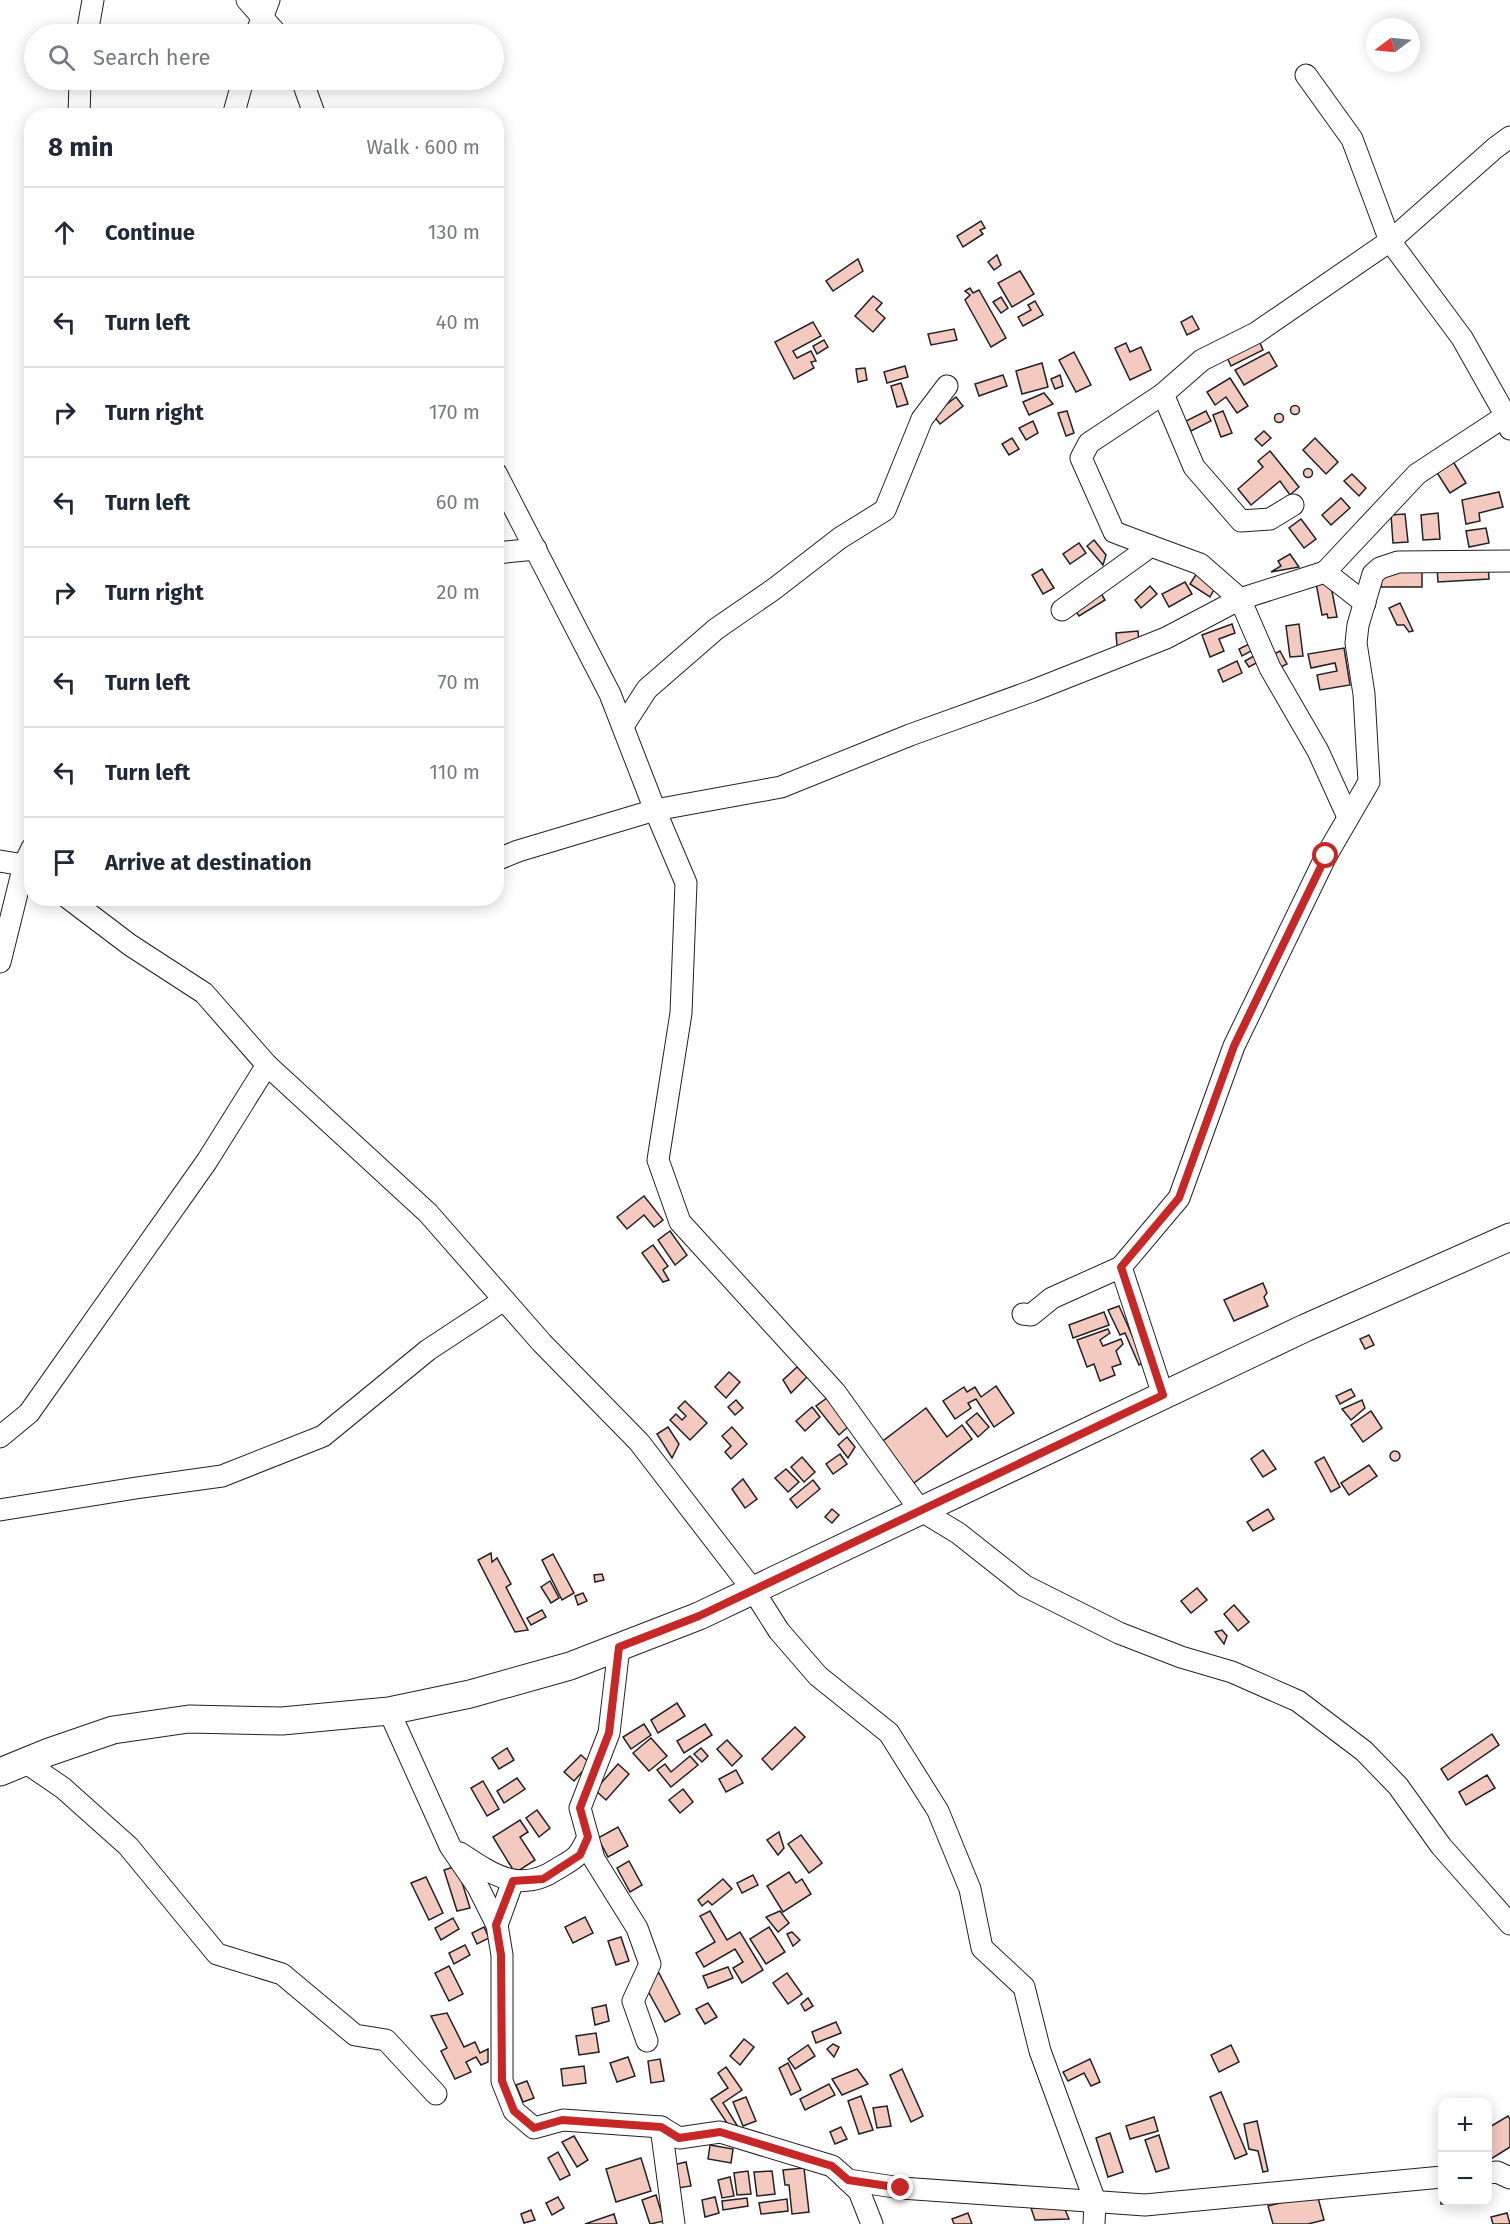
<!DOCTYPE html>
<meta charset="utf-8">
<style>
:root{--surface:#fff;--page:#f6f6f7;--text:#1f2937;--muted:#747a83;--line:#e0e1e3}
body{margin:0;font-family:"Fira Sans",sans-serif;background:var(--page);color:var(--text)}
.controls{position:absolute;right:18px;bottom:18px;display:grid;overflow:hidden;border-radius:12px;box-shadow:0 3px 15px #0003}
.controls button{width:54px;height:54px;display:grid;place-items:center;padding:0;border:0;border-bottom:2px solid var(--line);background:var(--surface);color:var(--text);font:30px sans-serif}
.compass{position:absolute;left:1366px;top:18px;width:54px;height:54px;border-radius:50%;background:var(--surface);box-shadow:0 3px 15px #0003;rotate:254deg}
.stop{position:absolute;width:18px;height:18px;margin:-14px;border:4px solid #c62828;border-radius:50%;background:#fff}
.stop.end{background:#c62828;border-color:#fff;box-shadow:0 2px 6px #0008}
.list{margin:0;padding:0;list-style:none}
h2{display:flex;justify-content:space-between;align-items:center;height:78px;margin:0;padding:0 24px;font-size:26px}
h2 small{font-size:20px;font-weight:400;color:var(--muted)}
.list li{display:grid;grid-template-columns:39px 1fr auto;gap:18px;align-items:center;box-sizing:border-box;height:90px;padding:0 24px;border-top:2px solid var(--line)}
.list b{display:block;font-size:22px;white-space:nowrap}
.list em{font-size:20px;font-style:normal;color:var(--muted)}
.icon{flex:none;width:33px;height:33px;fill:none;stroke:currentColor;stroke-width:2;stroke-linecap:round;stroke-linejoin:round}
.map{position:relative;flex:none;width:1510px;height:2224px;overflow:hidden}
.search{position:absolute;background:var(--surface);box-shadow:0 3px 15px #0003;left:24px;top:24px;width:480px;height:66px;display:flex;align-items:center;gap:15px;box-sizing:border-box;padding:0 21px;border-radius:33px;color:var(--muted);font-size:22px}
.panel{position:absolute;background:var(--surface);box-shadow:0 3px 15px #0003;left:24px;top:108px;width:480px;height:798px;border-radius:24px}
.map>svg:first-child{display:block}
.building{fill:#f3c9c0;stroke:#222;stroke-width:1.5}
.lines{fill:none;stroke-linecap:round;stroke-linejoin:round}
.minor-casing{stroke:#222;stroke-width:23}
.tertiary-casing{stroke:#222;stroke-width:29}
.minor{stroke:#fff;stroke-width:21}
.tertiary{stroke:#fff;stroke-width:27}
.route{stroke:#c62828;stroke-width:8}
</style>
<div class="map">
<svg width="1510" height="2224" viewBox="0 0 1510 2224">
<rect width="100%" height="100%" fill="#fff"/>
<g class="building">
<polygon points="981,221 985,228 980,230 983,234 963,247 957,236"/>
<polygon points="997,255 1001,265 994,270 988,262"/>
<polygon points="858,259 863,271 833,291 826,281"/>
<polygon points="1020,271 1034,294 1012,307 998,283"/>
<polygon points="970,288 973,293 979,290 1006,338 991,347 965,300 970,295 965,291"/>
<polygon points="873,296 882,303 876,310 885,318 873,332 855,316"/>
<polygon points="1001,297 1008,308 1001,313 993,302"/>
<polygon points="1035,301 1043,315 1023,326 1018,317 1031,310 1028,305"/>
<polygon points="1192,316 1199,329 1187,335 1181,322"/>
<polygon points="813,322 821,336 793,351 797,358 811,351 816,361 811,362 814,368 794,379 775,342"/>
<polygon points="954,329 957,340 931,345 928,334"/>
<polygon points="1258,338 1263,350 1231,366 1226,355"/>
<polygon points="824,340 828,347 817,354 813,346"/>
<polygon points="1126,343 1130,352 1141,347 1151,370 1130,380 1115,348"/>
<polygon points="1074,352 1091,385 1076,392 1059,360"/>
<polygon points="1269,352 1277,366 1244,385 1235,370"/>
<polygon points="1042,363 1048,387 1022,394 1016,371"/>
<polygon points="905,366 908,377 887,383 884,372"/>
<polygon points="865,368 867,380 858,382 856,369"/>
<polygon points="1003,375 1007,386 979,396 975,384"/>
<polygon points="1060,375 1063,386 1055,389 1051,379"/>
<polygon points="1230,378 1248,406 1237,413 1226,397 1215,405 1207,392"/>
<polygon points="901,383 908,404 897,407 891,386"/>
<polygon points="1044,393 1053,404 1029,415 1023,402"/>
<polygon points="956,397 963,406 940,424 933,415"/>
<circle cx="1295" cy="410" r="4.5"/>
<polygon points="1067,411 1074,433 1066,436 1058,413"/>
<polygon points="1206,411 1211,421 1191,431 1186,421"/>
<polygon points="1223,411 1232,433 1221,437 1213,415"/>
<circle cx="1279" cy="418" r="4.5"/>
<polygon points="1033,421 1038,433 1026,440 1019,428"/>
<polygon points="1264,431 1271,438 1262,446 1255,439"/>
<polygon points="1012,438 1019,449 1009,455 1002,444"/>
<polygon points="1315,438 1338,462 1326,474 1303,450"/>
<polygon points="1270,451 1299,487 1290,495 1280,481 1251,505 1238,489 1263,467 1258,461"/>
<polygon points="1451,458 1466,483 1450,493 1434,468"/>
<circle cx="1308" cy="473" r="4.5"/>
<polygon points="1352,474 1366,488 1359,496 1344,481"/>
<polygon points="1499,492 1503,507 1479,513 1480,521 1466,524 1462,500"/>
<polygon points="1341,498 1350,508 1331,525 1322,515"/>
<polygon points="1438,513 1440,539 1423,540 1421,515"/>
<polygon points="1405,514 1408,542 1393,543 1391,515"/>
<polygon points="1301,519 1316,539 1304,548 1289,528"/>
<polygon points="1486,528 1489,543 1469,547 1466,531"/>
<polygon points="1094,540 1106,555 1103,565 1087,546"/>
<polygon points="1079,543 1086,553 1070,564 1063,554"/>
<polygon points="1290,554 1299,567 1271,572 1281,566 1278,561"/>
<polygon points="1488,563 1489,579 1438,582 1437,567"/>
<polygon points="1042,569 1054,588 1043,594 1032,575"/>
<polygon points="1422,570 1422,587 1381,587 1381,571"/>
<polygon points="1197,573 1216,586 1210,597 1190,584"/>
<polygon points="1330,581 1337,617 1328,618 1327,614 1322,615 1316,583"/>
<polygon points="1185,582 1192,594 1169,607 1162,594"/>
<polygon points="1150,586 1157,594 1141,608 1135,600"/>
<polygon points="1099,590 1105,600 1079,616 1073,607"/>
<polygon points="1400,603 1413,631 1409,632 1404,625 1397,625 1389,608"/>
<polygon points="1232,624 1235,633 1219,639 1224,651 1210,657 1202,635"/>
<polygon points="1299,624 1303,656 1290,657 1286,626"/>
<polygon points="1138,631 1139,644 1117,646 1116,633"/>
<polygon points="1251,643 1260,661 1249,667 1245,661 1254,656 1251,651 1242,656 1239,649"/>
<polygon points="1344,648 1350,685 1320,690 1317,675 1337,671 1335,663 1311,668 1308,654"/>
<polygon points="1280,651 1287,664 1279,668 1272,655"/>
<polygon points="1237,661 1242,673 1223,682 1218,670"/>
<polygon points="644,1196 663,1220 654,1227 644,1215 627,1229 617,1217"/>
<polygon points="670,1231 687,1255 675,1265 658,1240"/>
<polygon points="653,1245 668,1266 663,1270 669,1280 663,1282 642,1253"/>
<polygon points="1263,1283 1267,1293 1264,1297 1268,1306 1234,1321 1224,1300"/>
<polygon points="1119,1306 1144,1362 1139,1365 1125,1333 1120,1335 1108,1310"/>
<polygon points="1104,1312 1109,1325 1073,1338 1069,1325"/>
<polygon points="1108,1329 1110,1333 1100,1340 1103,1346 1121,1339 1123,1344 1116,1351 1121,1364 1112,1367 1115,1375 1100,1381 1094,1364 1087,1367 1077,1340"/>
<polygon points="1369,1335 1374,1345 1365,1349 1360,1339"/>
<polygon points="797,1367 807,1377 791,1393 783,1380"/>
<polygon points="729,1372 740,1382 726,1398 715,1387"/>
<polygon points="996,1386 1014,1413 994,1427 976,1399 968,1403 971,1408 955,1419 943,1401 964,1387 967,1392 975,1387 981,1397"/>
<polygon points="1351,1389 1355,1396 1340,1404 1336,1396"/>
<polygon points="827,1398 849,1426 839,1435 816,1406"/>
<polygon points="736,1400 743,1408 735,1415 728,1407"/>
<polygon points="1362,1400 1365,1408 1351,1420 1342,1409"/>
<polygon points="685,1401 707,1423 690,1440 670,1420 676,1414 682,1420 686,1416 678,1408"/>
<polygon points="812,1407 820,1417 805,1431 796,1421"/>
<polygon points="926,1408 947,1437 962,1425 972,1439 910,1486 879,1444"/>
<polygon points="1371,1411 1382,1428 1363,1442 1351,1425"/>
<polygon points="977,1413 989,1427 978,1437 966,1422"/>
<polygon points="668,1427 679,1444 672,1458 657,1434"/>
<polygon points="732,1427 747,1444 731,1459 725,1452 731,1446 722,1436"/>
<polygon points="847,1437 855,1447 848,1458 838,1445"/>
<polygon points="1263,1450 1276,1469 1263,1477 1251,1459"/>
<circle cx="1395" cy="1456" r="5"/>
<polygon points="840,1454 847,1464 833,1474 826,1464"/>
<polygon points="802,1457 815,1472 804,1482 791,1467"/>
<polygon points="1324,1457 1340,1487 1331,1492 1315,1462"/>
<polygon points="1369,1465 1377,1476 1349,1495 1341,1483"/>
<polygon points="786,1469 799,1482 788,1492 775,1478"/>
<polygon points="743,1479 757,1499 745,1508 732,1489"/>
<polygon points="813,1480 820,1489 797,1508 790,1499"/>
<polygon points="832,1509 839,1515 832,1523 825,1517"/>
<polygon points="1268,1509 1274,1519 1253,1531 1247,1522"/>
<polygon points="491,1553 492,1562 497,1558 511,1584 506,1587 528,1630 515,1632 478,1560"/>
<polygon points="553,1554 574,1593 562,1600 542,1560"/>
<polygon points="602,1574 604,1580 595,1582 594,1575"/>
<polygon points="550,1581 559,1598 551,1603 541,1587"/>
<polygon points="1197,1588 1207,1600 1191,1613 1181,1601"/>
<polygon points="583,1593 587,1601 578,1605 575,1596"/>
<polygon points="1234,1605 1249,1622 1238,1631 1224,1614"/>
<polygon points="542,1610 546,1617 531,1625 527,1618"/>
<polygon points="1222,1630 1227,1636 1224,1644 1215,1632"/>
<polygon points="677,1703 685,1716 658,1733 651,1720"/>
<polygon points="644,1724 651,1735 631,1749 623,1737"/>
<polygon points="705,1724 712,1735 684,1753 677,1741"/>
<polygon points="795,1727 805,1737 772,1770 762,1759"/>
<polygon points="1492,1734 1499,1745 1448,1780 1441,1769"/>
<polygon points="651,1738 667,1756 649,1771 633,1753"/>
<polygon points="727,1740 742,1756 732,1766 717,1749"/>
<polygon points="507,1748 514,1760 499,1769 492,1758"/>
<polygon points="701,1748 708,1756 702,1762 694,1754"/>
<polygon points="581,1755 590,1763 574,1781 564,1772"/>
<polygon points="690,1756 698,1765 671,1787 657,1770 665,1764 671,1772"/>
<polygon points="618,1764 629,1774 606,1800 595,1790"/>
<polygon points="736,1770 743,1783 726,1792 719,1779"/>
<polygon points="1487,1775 1495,1788 1466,1805 1459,1792"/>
<polygon points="517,1778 525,1789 504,1803 497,1791"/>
<polygon points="483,1781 499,1809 487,1816 471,1788"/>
<polygon points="683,1789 693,1802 680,1813 669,1800"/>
<polygon points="537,1810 550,1828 539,1837 526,1818"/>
<polygon points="520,1820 528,1832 520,1837 535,1860 515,1873 493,1837"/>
<polygon points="618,1827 628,1846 608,1857 598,1838"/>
<polygon points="779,1832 784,1848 778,1855 767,1840"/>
<polygon points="801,1835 822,1863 809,1873 788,1844"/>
<polygon points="629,1861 642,1885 630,1892 617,1868"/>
<polygon points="457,1866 470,1908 457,1911 444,1870"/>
<polygon points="789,1872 796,1883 802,1879 811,1894 783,1912 767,1886"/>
<polygon points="753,1875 758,1885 742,1893 737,1883"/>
<polygon points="426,1877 443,1913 429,1920 411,1883"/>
<polygon points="723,1879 732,1889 712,1905 708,1901 702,1906 698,1900"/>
<polygon points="710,1911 727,1940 740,1932 763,1970 742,1983 733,1968 743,1962 735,1949 704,1967 696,1953 715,1942 700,1916"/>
<polygon points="780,1911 789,1923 778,1932 766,1917"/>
<polygon points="585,1917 593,1933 573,1943 565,1927"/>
<polygon points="453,1918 459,1929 441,1940 435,1928"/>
<polygon points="484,1927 489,1938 477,1944 472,1933"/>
<polygon points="769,1927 785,1952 766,1964 750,1939"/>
<polygon points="792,1932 800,1940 793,1946 787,1934"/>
<polygon points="621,1937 629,1961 616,1965 608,1941"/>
<polygon points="465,1945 470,1955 454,1964 449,1953"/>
<polygon points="449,1966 463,1994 449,2001 435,1973"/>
<polygon points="728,1967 733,1978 708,1988 703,1976"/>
<polygon points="659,1973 680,2014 665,2022 643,1982"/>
<polygon points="787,1973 802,1994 788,2004 773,1983"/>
<polygon points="808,1998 813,2006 805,2011 801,2004"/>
<polygon points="708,2003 717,2017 705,2024 696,2009"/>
<polygon points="606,2005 609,2021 595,2025 592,2008"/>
<polygon points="447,2013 464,2047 475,2042 480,2053 488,2049 488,2062 481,2065 476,2057 466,2062 471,2072 455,2079 441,2051 447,2048 431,2016"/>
<polygon points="836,2022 841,2033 816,2043 812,2032"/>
<polygon points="596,2033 599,2052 579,2055 576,2036"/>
<polygon points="744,2039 754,2047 740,2065 730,2056"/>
<polygon points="833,2044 839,2047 834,2057 827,2049"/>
<polygon points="808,2045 815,2056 795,2069 788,2059"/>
<polygon points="1231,2045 1239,2062 1219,2072 1211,2055"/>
<polygon points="628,2057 635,2076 617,2082 610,2063"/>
<polygon points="660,2059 664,2081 651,2083 648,2061"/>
<polygon points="1090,2059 1100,2082 1091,2086 1084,2073 1068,2081 1063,2072"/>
<polygon points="788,2063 801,2090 791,2095 779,2068"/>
<polygon points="584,2066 586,2083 563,2086 561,2069"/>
<polygon points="726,2067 742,2090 723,2103 740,2130 733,2132 711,2099 728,2088 718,2073"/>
<polygon points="857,2069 868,2084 842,2095 832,2079"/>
<polygon points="902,2069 923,2116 911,2122 890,2075"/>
<polygon points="527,2081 534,2098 523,2102 516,2085"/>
<polygon points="829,2084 835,2095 805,2110 800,2099"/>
<polygon points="1221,2092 1247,2154 1235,2159 1210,2097"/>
<polygon points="861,2096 873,2130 859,2134 848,2101"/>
<polygon points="746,2097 756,2121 743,2126 733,2102"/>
<polygon points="887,2106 891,2126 877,2128 873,2108"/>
<polygon points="1508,2116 1510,2119 1510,2147 1491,2159 1488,2153 1488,2128"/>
<polygon points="1154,2117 1158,2131 1130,2139 1126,2126"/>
<polygon points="1257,2121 1268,2171 1263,2172 1258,2151 1249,2149 1244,2124"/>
<polygon points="841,2127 847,2139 835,2144 830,2132"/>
<polygon points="1110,2133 1123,2172 1108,2177 1096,2138"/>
<polygon points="1159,2135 1169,2168 1156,2172 1145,2140"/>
<polygon points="574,2136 588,2160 577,2167 562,2142"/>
<polygon points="710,2145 733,2149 731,2163 708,2159"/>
<polygon points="558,2152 570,2175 560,2180 548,2158"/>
<polygon points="641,2158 651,2191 616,2202 606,2169"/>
<polygon points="686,2162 691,2186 678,2188 673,2165"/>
<polygon points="804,2168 809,2212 792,2214 789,2185 785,2185 783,2170"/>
<polygon points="748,2171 751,2194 737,2195 734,2173"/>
<polygon points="772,2171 775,2194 757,2196 754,2172"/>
<polygon points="730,2177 734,2196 722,2198 718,2180"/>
<polygon points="1440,2188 1442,2188 1442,2202 1482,2202 1441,2204"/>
<polygon points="1317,2194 1324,2220 1308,2224 1273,2224 1268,2206"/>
<polygon points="656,2195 664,2221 650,2224 642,2200"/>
<polygon points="558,2197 564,2208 552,2215 546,2203"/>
<polygon points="715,2197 719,2213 705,2217 702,2200"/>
<polygon points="747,2198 748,2206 723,2210 722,2201"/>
<polygon points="787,2199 788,2211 761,2214 759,2203"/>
<polygon points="1064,2207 1069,2219 1035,2220 1031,2208"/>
<polygon points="531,2210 535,2220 524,2223 521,2214"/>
<polygon points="968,2213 972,2224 954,2224 952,2219"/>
<polygon points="1507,2213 1510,2224 1493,2224 1491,2217"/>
<polygon points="614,2214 617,2224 585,2224"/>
</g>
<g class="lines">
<defs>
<g id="minor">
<polyline points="247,0 277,34"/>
<polyline points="87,34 93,0"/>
<polyline points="256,34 269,0"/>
<polyline points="1306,75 1352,139 1390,241 1462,338 1506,416 1510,429"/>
<polyline points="302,80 315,116"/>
<polyline points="79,116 80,80"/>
<polyline points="233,116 243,80"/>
<polyline points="496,473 610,694 655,810 686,883 681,1013 658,1160 680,1222 835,1392 920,1510 958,1533 1025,1586 1119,1633 1181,1657 1232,1672 1298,1701 1364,1751 1398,1786 1441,1846 1510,1924"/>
<polyline points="1293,505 1270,519 1241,521 1194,467 1163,394 1202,360 1256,333 1390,241 1495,148 1510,137"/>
<polyline points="1151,546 1114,532 1081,458 1089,443 1163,394"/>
<polyline points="496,553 536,549"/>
<polyline points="1325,572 1417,474 1510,413"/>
<polyline points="1062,610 1151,546 1200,564 1240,599 1325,572 1365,603"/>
<polyline points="623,726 647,689 716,629 774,589 840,538 885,510 922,419 947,386"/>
<polyline points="496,860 518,851 655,810 781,787 910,735 1032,691 1166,638 1240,599 1270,668 1318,751 1348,817"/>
<polyline points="0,861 24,865"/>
<polyline points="68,898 130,945 204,993 267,1065 428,1213 542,1343 639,1442 753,1590 779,1631 818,1676 889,1733 938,1811 970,1889 982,1948 1024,1987 1040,2051 1095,2201 1094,2224"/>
<polyline points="0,962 24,865 32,848"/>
<polyline points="1023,1314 1031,1315 1052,1298 1121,1267"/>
<polyline points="1163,1395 1121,1267 1179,1198 1234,1046 1326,856 1369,782 1364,694 1356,643 1358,625 1373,574 1380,568 1398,562 1510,561"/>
<polyline points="0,1437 29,1413 207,1161 267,1065"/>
<polyline points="0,1510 136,1488 222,1476 323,1436 428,1350 504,1300"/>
<polyline points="619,1647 609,1733 580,1808 594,1859 637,1928 650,1964 633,2001 647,2041"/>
<polyline points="389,1711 450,1846 478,1887 497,1925 502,1955 502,2081 514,2111 534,2128 563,2120 661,2127 679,2138 720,2132 832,2166 848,2180 901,2188 1145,2205 1442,2177"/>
<polyline points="25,1762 63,1788 128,1846 217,1954 282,1974 355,2035 386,2040 436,2094"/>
<path d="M460,1853c33,22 60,41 97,16 20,-12 21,-11 31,-32"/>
<polyline points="497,1925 513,1881"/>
<polyline points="661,2127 674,2224"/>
<polyline points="1488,2173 1497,2172 1510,2178"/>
<polyline points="844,2177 859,2191 872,2224"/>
</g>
<polyline id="tertiary" points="0,1772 49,1752 113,1730 189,1719 282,1721 389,1711 470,1694 570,1666 699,1616 1305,1328 1510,1237"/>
</defs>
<use href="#minor" class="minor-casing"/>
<use href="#tertiary" class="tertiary-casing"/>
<use href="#minor" class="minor"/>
<use href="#tertiary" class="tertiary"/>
</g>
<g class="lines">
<polyline class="route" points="901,2188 848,2180 832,2166 720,2132 679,2138 661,2127 562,2120 534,2128 514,2111 502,2081 501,1955 496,1925 513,1881 543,1879 580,1855 588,1837 580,1808 609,1733 619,1647 699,1616 1163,1395 1121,1267 1179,1198 1234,1046 1326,856"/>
</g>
</svg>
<div class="controls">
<button>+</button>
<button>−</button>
</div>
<svg class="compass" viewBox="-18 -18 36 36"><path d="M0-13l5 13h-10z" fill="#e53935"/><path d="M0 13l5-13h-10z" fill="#747a83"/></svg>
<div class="stop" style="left:1326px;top:856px"></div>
<div class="stop end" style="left:901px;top:2188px"></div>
<div class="search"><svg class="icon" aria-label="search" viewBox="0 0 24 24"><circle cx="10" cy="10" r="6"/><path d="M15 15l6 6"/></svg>Search here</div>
<section class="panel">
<h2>8 min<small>Walk · 600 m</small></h2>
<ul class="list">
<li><svg class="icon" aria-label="ahead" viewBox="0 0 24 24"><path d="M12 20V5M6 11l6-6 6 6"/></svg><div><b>Continue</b></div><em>130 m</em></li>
<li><svg class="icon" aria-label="left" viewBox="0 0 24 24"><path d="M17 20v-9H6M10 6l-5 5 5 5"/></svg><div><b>Turn left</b></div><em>40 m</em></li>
<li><svg class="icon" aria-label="right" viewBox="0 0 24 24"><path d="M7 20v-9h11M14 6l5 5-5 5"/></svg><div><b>Turn right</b></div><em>170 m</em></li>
<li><svg class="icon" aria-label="left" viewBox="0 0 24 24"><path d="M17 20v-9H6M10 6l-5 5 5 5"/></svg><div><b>Turn left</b></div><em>60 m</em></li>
<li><svg class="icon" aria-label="right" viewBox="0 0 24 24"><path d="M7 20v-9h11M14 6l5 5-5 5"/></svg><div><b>Turn right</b></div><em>20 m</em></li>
<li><svg class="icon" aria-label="left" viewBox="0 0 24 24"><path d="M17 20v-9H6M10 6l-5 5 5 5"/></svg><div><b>Turn left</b></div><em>70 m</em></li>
<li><svg class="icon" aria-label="left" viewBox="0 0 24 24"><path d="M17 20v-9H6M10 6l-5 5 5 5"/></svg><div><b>Turn left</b></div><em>110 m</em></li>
<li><svg class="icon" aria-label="arrive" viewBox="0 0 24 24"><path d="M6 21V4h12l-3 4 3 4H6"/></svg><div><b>Arrive at destination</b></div></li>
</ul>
</section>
</div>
